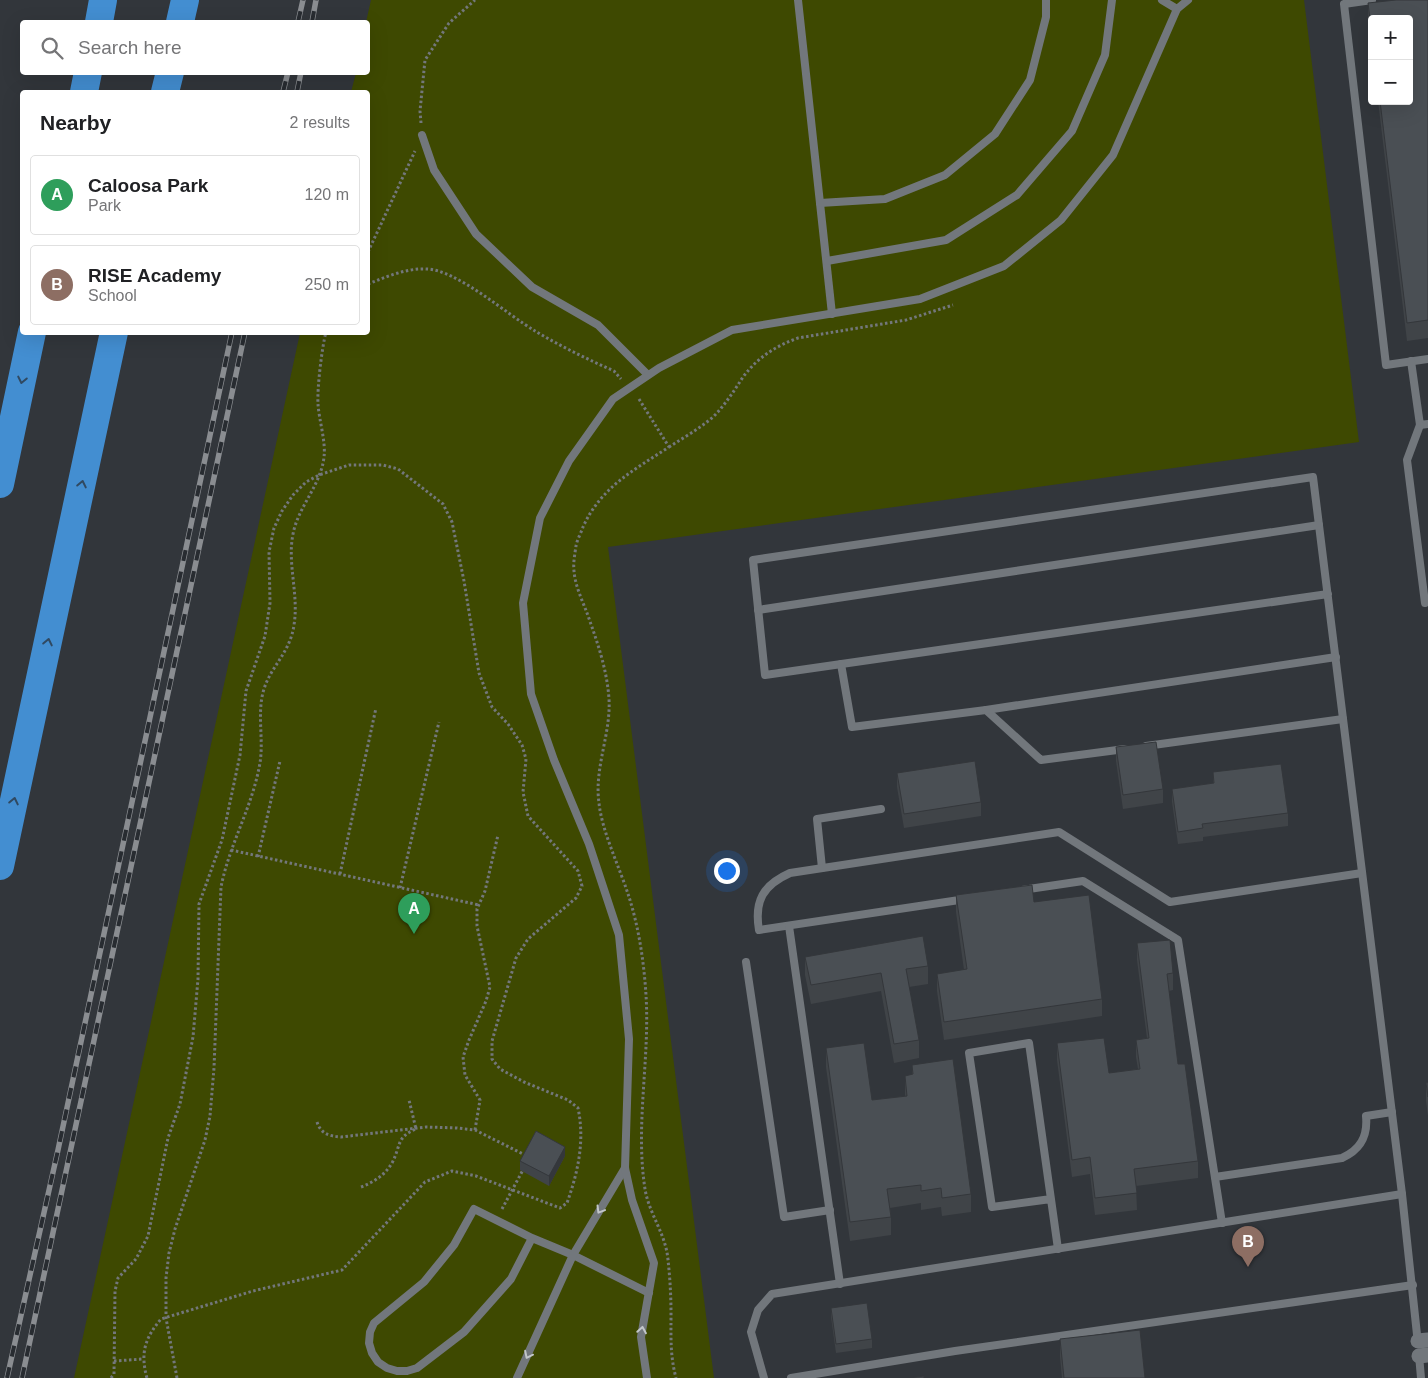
<!DOCTYPE html>
<meta charset="utf-8">
<style>
:root{--surface:#fff;--page:#f6f6f6;--text:#202124;--muted:#757577;--line:#e0e0e0;--accent:#5f6b1c}
body{margin:0;font-family:Helvetica,sans-serif;background:var(--page);color:var(--text)}
.controls{position:absolute;right:15px;top:15px;display:grid;overflow:hidden;border-radius:5px;box-shadow:0 5px 20px #0002}
.controls button{width:45px;height:45px;display:grid;place-items:center;padding:0;border:0;border-bottom:1px solid var(--line);background:var(--surface);color:var(--text);font:25px sans-serif}
.you{position:absolute;left:726px;top:870px;width:18px;height:18px;margin:-12px;border:4px solid #fff;border-radius:50%;background:#1a73e8;box-shadow:0 0 0 8px #1a73e833}
.badge{display:grid;place-items:center;width:32px;height:32px;border-radius:50%;background:var(--accent);color:#fff;font-size:16px;font-weight:700}
.pin{position:absolute;translate:-50% -41px;filter:drop-shadow(0 1px 2px #0008)}
.pin::after{content:'';position:absolute;top:26px;width:18px;height:15px;background:inherit;clip-path:polygon(0 0,100% 0,50% 100%)}
.list{margin:0;padding:0;list-style:none}
h2{display:flex;justify-content:space-between;align-items:center;height:65px;margin:0;padding:0 20px;font-size:21px}
h2 small{font-size:16px;font-weight:400;color:var(--muted)}
.list li{display:grid;grid-template-columns:32px 1fr auto;gap:15px;align-items:center;box-sizing:border-box;height:80px;margin:0 10px 10px;padding:0 10px;border:1px solid var(--line);border-radius:5px}
.list b{display:block;font-size:19px;white-space:nowrap}
.list p{margin:0;font-size:16px;white-space:nowrap;color:var(--muted)}
.list em{font-size:16px;font-style:normal;color:var(--muted)}
.icon{flex:none;width:28px;height:28px;fill:none;stroke:currentColor;stroke-width:2;stroke-linecap:round;stroke-linejoin:round}
.map{position:relative;flex:none;width:1428px;height:1378px;overflow:hidden}
.search{position:absolute;background:var(--surface);box-shadow:0 5px 20px #0002;left:20px;top:20px;width:350px;height:55px;display:flex;align-items:center;gap:12px;box-sizing:border-box;padding:0 18px;border-radius:5px;color:var(--muted);font-size:19px}
.panel{position:absolute;background:var(--surface);box-shadow:0 5px 20px #0002;left:20px;top:90px;width:350px;height:245px;border-radius:5px}
.map>svg:first-child{display:block}
.green{fill:#3e4901}
.lines{fill:none;stroke-linecap:round;stroke-linejoin:round}
.path{stroke:#73777b;stroke-width:3;stroke-dasharray:2.5 2.5;stroke-linecap:butt}
.lane{stroke:#72777c;stroke-width:8}
.street{stroke:#72777c;stroke-width:15}
.highway{stroke:#438ed1;stroke-width:28}
.rail-casing{stroke:#8a8d91;stroke-width:5.5}
.rail{stroke:#282c31;stroke-width:4;stroke-dasharray:11;stroke-linecap:butt}
.wall{fill:#404448}
.shaded-wall{fill:#34373b}
.building{fill:#4a4f54;stroke:#34373b}
.oneway{stroke:#304961}
.oneway2{stroke:#c2c6c9}
</style>
<div class="map">
<svg width="1428" height="1378" viewBox="0 0 1428 1378">
<rect width="100%" height="100%" fill="#32363b"/>
<polygon class="green" points="371,0 1304,0 1359,442 608,547 714,1378 74,1378 300,333 368,332 368,92 351,92 356,73 368,72 366,22"/>
<g class="lines">
<g class="path">
<polyline points="421,123 420,111 425,60 449,23 475,0"/>
<polyline points="368,252 415,151"/>
<path d="M368,284c18,-7 38,-16 58,-15 30,0 82,46 109,62 25,15 52,28 79,40l7,8"/>
<path d="M639,399l30,48c-35,23 -68,40 -86,80 -2,6 -6,13 -7,19 -1,7 -3,17 -2,25 1,14 8,29 13,42 10,28 20,56 22,86 2,35 -15,69 -10,104 3,29 21,65 30,94 10,31 15,66 17,98 4,64 -11,130 -1,194 4,25 21,45 23,71 2,18 3,36 3,54 0,24 -1,41 5,64"/>
<path d="M669,447c14,-9 30,-18 44,-30 12,-12 21,-26 30,-40 15,-20 33,-31 55,-39l108,-18 47,-15"/>
<polyline points="231,850 479,905"/>
<polyline points="258,857 280,761"/>
<polyline points="340,874 376,708"/>
<polyline points="400,888 439,722"/>
<path d="M317,1122c4,12 12,14 24,15l85,-10 31,1 18,2 52,26"/>
<polyline points="475,1130 480,1100 465,1075 463,1057 469,1040 486,1001 490,987 477,926 477,909 485,891 498,835"/>
<path d="M361,1187c13,-5 24,-12 31,-24 9,-17 4,-26 24,-34l-7,-29"/>
<polyline points="502,1209 524,1168"/>
<polyline points="114,1361 143,1359"/>
<path d="M111,1378l3,-4 1,-83 3,-13 18,-19 12,-23 20,-98 12,-34 13,-67 5,-58 1,-75 23,-64 18,-85 6,-64 19,-55 5,-33 -1,-51 5,-24 8,-17 11,-16 13,-13 13,-7 30,-10h34l15,4 45,35 9,18 12,59 15,92 13,34 16,17 14,21 4,14 -3,33 5,24 50,55 4,15 -6,12 -48,41 -12,19 -24,83v18l8,10 24,13 44,18 10,8c7,33 0,64 -11,95l-7,5 -84,-32 -24,-5 -27,11 -83,88 -89,21 -92,28c-16,19 -21,34 -14,59"/>
<path d="M177,1378l-11,-60v-40l3,-25 6,-24 30,-89 5,-24 4,-48 7,-181c8,-41 30,-78 38,-119 6,-26 -3,-54 5,-79 7,-23 26,-36 30,-64 5,-31 -7,-61 -1,-91 5,-27 28,-49 31,-77 2,-15 -5,-37 -6,-53 -1,-16 4,-57 8,-72"/>
</g>
<g class="lane">
<polyline points="798,0 832,314"/>
<polyline points="1162,0 1177,9"/>
<polyline points="1372,0 1344,4 1386,365 1428,359"/>
<polyline points="422,135 434,170 476,234 532,287 598,325 648,375"/>
<polyline points="820,203 885,199 945,175 995,134 1030,80 1046,17 1046,0"/>
<polyline points="827,261 946,240 1017,195 1072,131 1105,55 1112,0"/>
<polyline points="1411,361 1420,425 1428,424"/>
<polyline points="1420,425 1407,460 1425,603"/>
<polyline points="1328,594 765,675 753,560 1313,477 1402,1194 1418,1344"/>
<polyline points="758,610 1319,525"/>
<polyline points="841,664 852,727 986,710 1041,760 1125,749"/>
<polyline points="986,710 1336,657"/>
<polyline points="1146,746 1343,719"/>
<polyline points="822,868 817,819 881,809"/>
<polyline points="1022,890 1083,881 1178,940 1222,1223"/>
<path d="M966,899l-207,31c-5,-29 4,-45 31,-57l269,-41 111,70 192,-29"/>
<polyline points="789,926 840,1284"/>
<polyline points="746,962 784,1217 830,1210"/>
<path d="M1215,1177l127,-19c18,-8 26,-21 24,-42l26,-4"/>
<polyline points="1051,1199 992,1207 969,1053 1029,1043 1058,1249"/>
<polyline points="532,1238 511,1279 464,1332 417,1368 407,1371 397,1371 387,1368 378,1362 372,1353 369,1343 370,1332 374,1323 424,1282 454,1245 474,1209 532,1238 573,1255 649,1293"/>
<polyline points="1419,1355 1421,1378"/>
<polyline points="517,1378 573,1255 625,1168"/>
<polyline points="647,1378 641,1337 654,1263 632,1200 625,1168 629,1039 619,935 589,844 554,760 531,694 523,603 540,518 569,461 613,399 659,368 732,330 920,299 1004,266 1061,220 1113,155 1177,9 1188,0"/>
<polyline points="764,1378 751,1332 758,1310 772,1294 1402,1194"/>
<polyline points="791,1378 955,1351 1413,1285"/>
</g>
<g class="street">
<polyline points="1418,1341 1428,1340"/>
<polyline points="1419,1356 1428,1355"/>
</g>
<g class="highway">
<polyline points="99,22 103,0"/>
<polyline points="180,22 185,0"/>
<polyline points="84,92 88,72"/>
<polyline points="165,92 170,72"/>
<polyline points="0,484 32,332"/>
<polyline points="0,866 114,332"/>
</g>
<defs>
<g id="rail">
<polyline points="298,22 303,0"/>
<polyline points="312,22 316,0"/>
<polyline points="283,92 288,72"/>
<polyline points="297,92 301,72"/>
<polyline points="7,1378 58,1150 232,332"/>
<polyline points="22,1378 245,332"/>
</g>
</defs>
<use href="#rail" class="rail-casing"/>
<use href="#rail" class="rail"/>
</g>
<g class="wall">
<polygon points="1428,0 1428,338 1407,341 1378,101 1409,101 1372,19 1372,53 1368,22 1368,3"/>
<polygon points="1116,747 1163,789 1163,803 1123,809 1116,761"/>
<polygon points="1213,772 1288,813 1288,826 1203,837 1203,841 1178,844 1172,802 1172,789 1213,783"/>
<polygon points="897,773 981,802 981,816 904,828 897,787"/>
<polygon points="956,895 1034,902 1102,999 1102,1016 944,1040 937,991 937,974 964,970 956,912"/>
<polygon points="1137,943 1173,973 1173,990 1169,991 1178,1064 1198,1161 1198,1178 1136,1186 1137,1210 1095,1215 1090,1174 1072,1177 1057,1060 1057,1043 1109,1073 1138,1069 1136,1057 1136,1040 1147,1038 1137,960"/>
<polygon points="805,957 928,966 928,984 909,987 919,1040 919,1058 894,1063 881,991 811,1004 805,975"/>
<polygon points="826,1048 872,1100 905,1096 905,1076 912,1075 912,1065 971,1194 971,1212 942,1216 941,1207 921,1210 921,1203 890,1208 891,1217 891,1235 850,1241 826,1067"/>
<polygon points="1428,1082 1428,1116 1426,1101 1426,1083"/>
<polygon points="565,1156 549,1186 520,1170 520,1161"/>
<polygon points="831,1308 872,1339 872,1348 836,1353 831,1317"/>
<polygon points="1060,1339 1145,1378 1062,1378 1060,1357"/>
</g>
<polygon class="shaded-wall" points="565,1147 565,1156 549,1186 549,1176"/>
<g class="building">
<polygon points="1396,0 1428,0 1428,320 1407,323 1380,101 1409,101 1409,19 1372,19 1372,35 1368,3"/>
<polygon points="1156,742 1163,789 1123,795 1116,747"/>
<polygon points="975,761 981,802 904,814 897,773"/>
<polygon points="1281,764 1288,813 1202,824 1203,828 1178,832 1172,789 1214,783 1213,772"/>
<polygon points="1032,885 1034,902 1089,895 1102,999 944,1022 937,974 967,969 956,895"/>
<polygon points="923,936 928,966 906,969 919,1040 894,1044 881,973 811,985 805,957"/>
<polygon points="1170,940 1173,973 1167,974 1178,1064 1185,1064 1198,1161 1134,1169 1137,1193 1095,1198 1090,1157 1072,1160 1057,1043 1104,1038 1109,1073 1140,1069 1136,1040 1149,1038 1137,943"/>
<polygon points="864,1043 872,1100 907,1096 905,1076 913,1074 912,1065 953,1059 971,1194 942,1198 941,1188 921,1191 921,1185 887,1189 891,1217 850,1222 826,1048"/>
<polygon points="1428,1082 1428,1097 1426,1083"/>
<polygon points="536,1131 565,1147 549,1176 520,1161"/>
<polygon points="867,1303 872,1339 836,1344 831,1308"/>
<polygon points="1140,1330 1145,1378 1064,1378 1060,1339"/>
<polygon points="924,1376 924,1378 909,1378"/>
</g>
<defs><path id="oneway-chevron" d="M-2-3.5L2.5 0L-2 3.5" fill="none" stroke-width="1.6" stroke-linecap="round" stroke-linejoin="round" transform="scale(1.25)"/></defs>
<g class="oneway">
<use href="#oneway-chevron" transform="translate(22 380) rotate(102)"/>
<use href="#oneway-chevron" transform="translate(82 484) rotate(-78)"/>
<use href="#oneway-chevron" transform="translate(48 642) rotate(-78)"/>
<use href="#oneway-chevron" transform="translate(14 801) rotate(-78)"/>
</g>
<g class="oneway2">
<use href="#oneway-chevron" transform="translate(600 1210) rotate(121)"/>
<use href="#oneway-chevron" transform="translate(642 1330) rotate(-81)"/>
<use href="#oneway-chevron" transform="translate(528 1355) rotate(116)"/>
</g>
</svg>
<div class="controls">
<button>+</button>
<button>−</button>
</div>
<div class="you"></div>
<div class="pin badge" style="left:414px;top:934px;background:#2e9e5b">A</div>
<div class="pin badge" style="left:1248px;top:1267px;background:#8d6e63">B</div>
<div class="search"><svg class="icon" aria-label="search" viewBox="0 0 24 24"><circle cx="10" cy="10" r="6"/><path d="M15 15l6 6"/></svg>Search here</div>
<section class="panel">
<h2>Nearby<small>2 results</small></h2>
<ul class="list">
<li><span class="badge" style="background:#2e9e5b">A</span><div><b>Caloosa Park</b><p>Park</p></div><em>120 m</em></li>
<li><span class="badge" style="background:#8d6e63">B</span><div><b>RISE Academy</b><p>School</p></div><em>250 m</em></li>
</ul>
</section>
</div>
